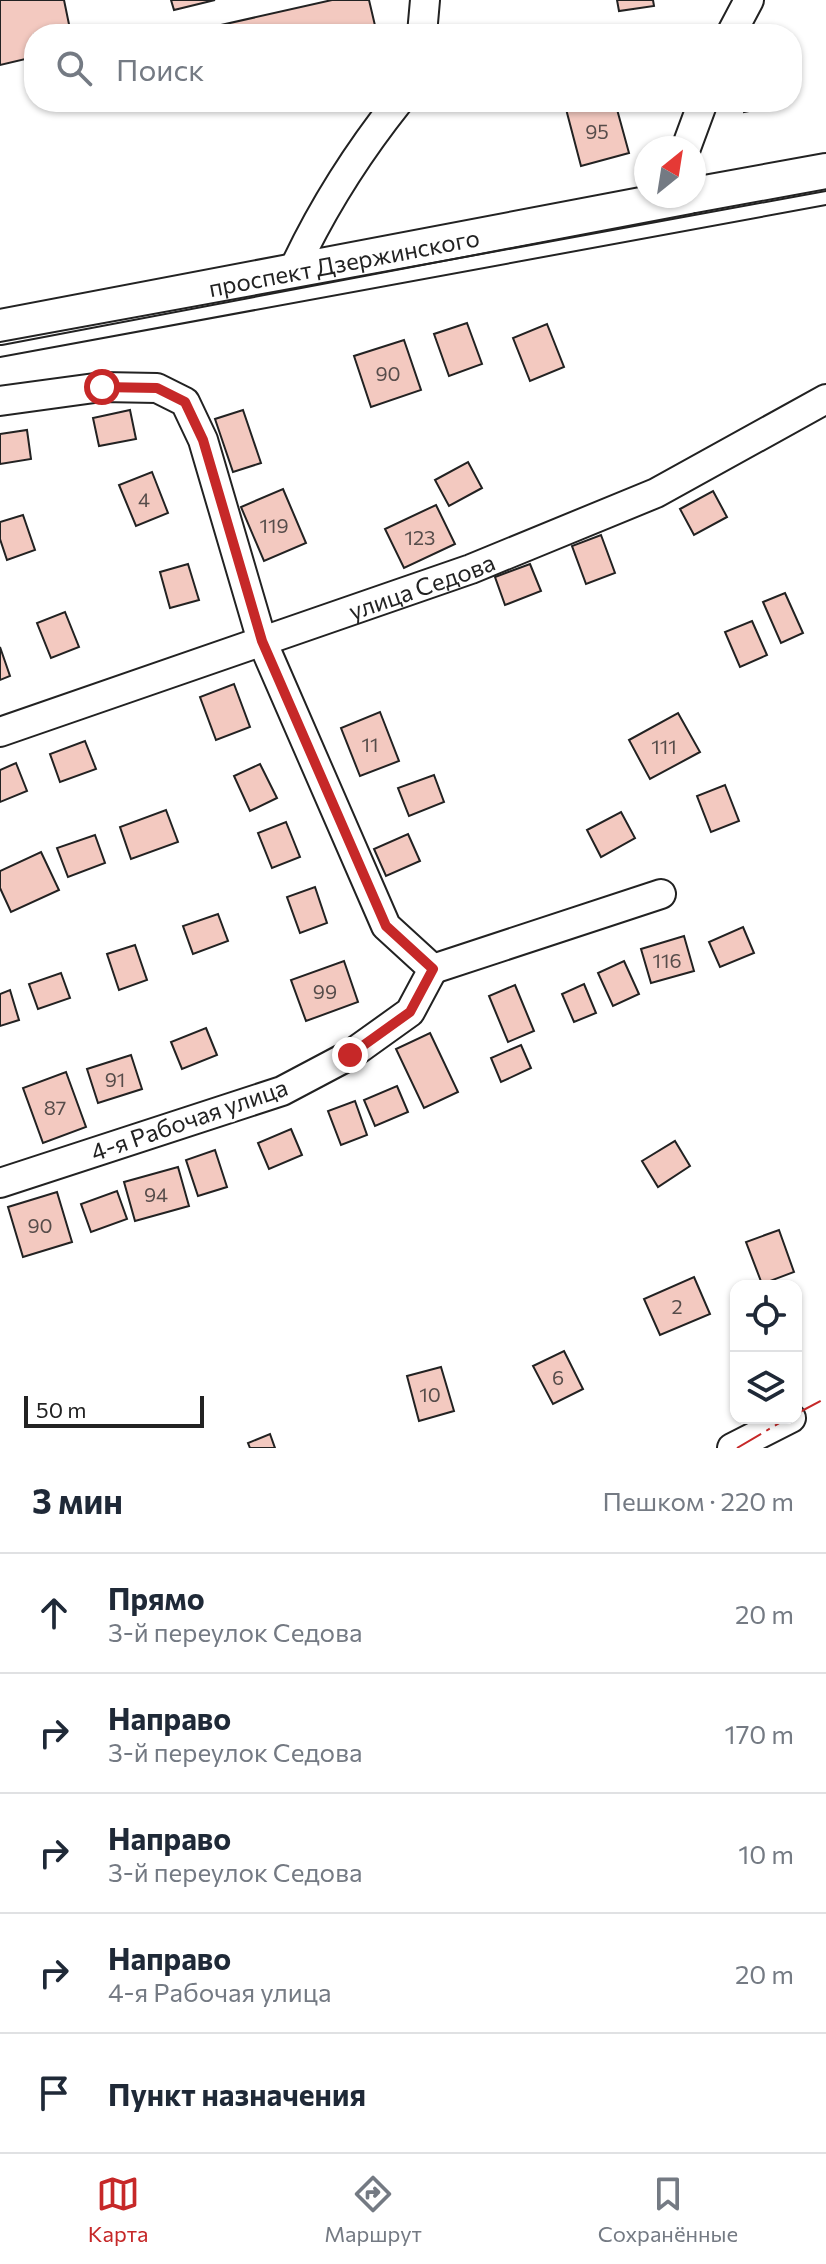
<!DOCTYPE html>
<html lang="ru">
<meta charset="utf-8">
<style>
body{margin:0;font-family:Commissioner,sans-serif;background:#f6f6f7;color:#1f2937}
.controls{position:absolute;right:24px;bottom:24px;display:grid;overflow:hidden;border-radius:16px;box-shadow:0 2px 6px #0004}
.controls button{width:72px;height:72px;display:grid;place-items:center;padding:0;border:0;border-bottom:2px solid #e0e1e3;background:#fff;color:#1f2937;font:40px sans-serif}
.compass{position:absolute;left:634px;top:136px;width:72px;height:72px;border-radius:50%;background:#fff;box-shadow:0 2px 6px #0004;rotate:30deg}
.scale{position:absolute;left:24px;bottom:20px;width:180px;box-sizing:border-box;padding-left:8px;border:4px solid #222;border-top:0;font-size:22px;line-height:28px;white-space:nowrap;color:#222;-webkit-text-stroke:6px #fff;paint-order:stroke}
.stop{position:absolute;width:24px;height:24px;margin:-18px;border:6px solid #c62828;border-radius:50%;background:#fff}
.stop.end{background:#c62828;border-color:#fff;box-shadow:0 2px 8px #0008}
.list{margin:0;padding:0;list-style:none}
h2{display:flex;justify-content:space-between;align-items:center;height:104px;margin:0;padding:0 32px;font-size:34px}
h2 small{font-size:26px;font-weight:400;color:#747a83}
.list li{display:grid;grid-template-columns:52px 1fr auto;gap:24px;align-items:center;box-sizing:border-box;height:120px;padding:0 32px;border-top:2px solid #e0e1e3}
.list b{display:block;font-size:30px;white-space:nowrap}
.list p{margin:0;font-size:26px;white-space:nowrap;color:#747a83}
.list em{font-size:26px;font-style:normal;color:#747a83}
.icon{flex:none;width:44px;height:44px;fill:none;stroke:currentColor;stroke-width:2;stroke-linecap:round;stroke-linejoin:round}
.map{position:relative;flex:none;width:826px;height:1448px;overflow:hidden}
.search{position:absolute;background:#fff;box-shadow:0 2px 6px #0004;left:24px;right:24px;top:24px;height:88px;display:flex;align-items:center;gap:20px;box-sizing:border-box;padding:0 28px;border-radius:32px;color:#747a83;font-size:30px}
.sheet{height:704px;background:#fff}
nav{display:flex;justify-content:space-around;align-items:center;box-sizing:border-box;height:112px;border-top:2px solid #e0e1e3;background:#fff;font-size:22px;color:#747a83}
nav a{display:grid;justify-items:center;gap:4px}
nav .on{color:#c62828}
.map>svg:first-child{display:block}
.building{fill:#f3c9c0;stroke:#222;stroke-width:2}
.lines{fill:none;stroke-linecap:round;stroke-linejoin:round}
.minor-casing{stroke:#222;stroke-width:32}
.major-casing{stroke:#222;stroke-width:38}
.minor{stroke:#fff;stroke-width:28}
.major{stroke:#fff;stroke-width:34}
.tram{stroke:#222;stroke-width:2}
.power{stroke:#c62828;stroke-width:2;stroke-dasharray:28 6 4 6;stroke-linecap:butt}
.route{stroke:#c62828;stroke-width:10}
.labels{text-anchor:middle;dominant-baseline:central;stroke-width:6;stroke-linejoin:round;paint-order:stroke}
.number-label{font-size:20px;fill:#564c4a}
.street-label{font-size:24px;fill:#222;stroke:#fff}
</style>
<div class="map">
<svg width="826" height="1448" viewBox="0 0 826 1448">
<rect width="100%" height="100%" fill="#fff"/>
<g class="building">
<polygon points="0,0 64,0 71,34 34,34 34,57 0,65"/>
<polygon points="171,0 215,0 174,10"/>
<polygon points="332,0 369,0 377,34 181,34"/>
<polygon points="617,0 653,0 654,6 619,11"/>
<polygon points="594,102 615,102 629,153 581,166 566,109"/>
<polygon points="742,102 782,102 783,104 744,112"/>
<polygon points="467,323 482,364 449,376 434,334"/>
<polygon points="547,324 564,367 530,381 513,338"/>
<polygon points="404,340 421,390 371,407 354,356"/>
<polygon points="130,410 136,439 99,446 93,418"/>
<polygon points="243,410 261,463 233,472 215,419"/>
<polygon points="27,430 31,459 0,464 0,434"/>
<polygon points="468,462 482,488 449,506 435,480"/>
<polygon points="152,472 168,513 136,526 119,485"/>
<polygon points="283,489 306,543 264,561 241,507"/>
<polygon points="713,491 727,517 694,535 680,509"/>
<polygon points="436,505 455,544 404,568 385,529"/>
<polygon points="23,515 35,550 7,560 0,539 0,522"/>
<polygon points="601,535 615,573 586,584 572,546"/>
<polygon points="188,564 199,600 170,608 160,572"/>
<polygon points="530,564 541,591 505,605 495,577"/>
<polygon points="785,593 803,633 781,643 763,602"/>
<polygon points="65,612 79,647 51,658 37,623"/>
<polygon points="752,621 767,655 740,667 725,632"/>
<polygon points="0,647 10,676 0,680"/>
<polygon points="234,684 250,727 216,740 200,697"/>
<polygon points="380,712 399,761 360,776 341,728"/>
<polygon points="678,713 700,752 650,779 629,740"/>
<polygon points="85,741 96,769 60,782 50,754"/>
<polygon points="16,763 27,791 0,802 0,770"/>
<polygon points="260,764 277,798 250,811 234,776"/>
<polygon points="434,775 444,802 409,816 398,788"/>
<polygon points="725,785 739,821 711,832 697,796"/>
<polygon points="166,810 178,842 131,859 120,827"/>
<polygon points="621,812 635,838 601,857 587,830"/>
<polygon points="286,822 300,857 272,868 258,833"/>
<polygon points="408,834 420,861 386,876 374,849"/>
<polygon points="95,835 105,863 68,877 57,848"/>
<polygon points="41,852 59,890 11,912 0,888 0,871"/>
<polygon points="315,887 327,923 300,933 287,897"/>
<polygon points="218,914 228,941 193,954 183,926"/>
<polygon points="743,927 754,953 720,967 709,942"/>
<polygon points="684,936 694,971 651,983 641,949"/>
<polygon points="135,945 147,980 119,990 107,954"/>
<polygon points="344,961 358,1002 306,1021 291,980"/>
<polygon points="624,961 639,994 613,1006 598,973"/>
<polygon points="61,973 70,998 38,1009 29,984"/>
<polygon points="584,984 596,1013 574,1022 562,994"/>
<polygon points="515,985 534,1031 508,1042 489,996"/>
<polygon points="10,990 19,1020 0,1026 0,994"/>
<polygon points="206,1028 217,1055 182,1069 171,1042"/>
<polygon points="430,1033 458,1092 424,1108 396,1049"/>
<polygon points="521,1045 531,1068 501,1082 491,1058"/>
<polygon points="131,1055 142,1089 98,1103 87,1069"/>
<polygon points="66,1072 86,1127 43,1143 23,1088"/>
<polygon points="397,1086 408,1112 375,1126 364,1100"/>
<polygon points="355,1101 367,1135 341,1145 328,1111"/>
<polygon points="291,1129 302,1155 269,1169 258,1143"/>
<polygon points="675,1141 690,1166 658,1187 642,1161"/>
<polygon points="215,1150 227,1187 198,1196 186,1160"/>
<polygon points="178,1167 189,1206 135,1221 124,1182"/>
<polygon points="117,1191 127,1219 91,1232 81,1204"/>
<polygon points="57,1192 72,1242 23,1257 8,1207"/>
<polygon points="779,1230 794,1272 762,1284 746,1242"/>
<polygon points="694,1277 710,1314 660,1335 644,1299"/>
<polygon points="564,1351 583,1389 553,1404 533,1366"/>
<polygon points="441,1367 454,1411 419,1421 407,1376"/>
<polygon points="270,1434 275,1448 250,1448 248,1443"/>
</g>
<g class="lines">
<defs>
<g id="minor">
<polyline points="422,34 425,0"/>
<polyline points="731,34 749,0"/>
<polyline points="686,148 703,102"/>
<path d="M292,273C321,210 355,156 398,102"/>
<polyline points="0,401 102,387 157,388 185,402 203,440 262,641 386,926 433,969 410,1012 350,1055 282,1091 0,1183"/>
<path id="s1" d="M0,732L471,569L656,493L826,399"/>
<polyline points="433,969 661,894"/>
<polyline points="732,1448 791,1418"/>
</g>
<g id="major">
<polyline points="694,195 826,171"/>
<path id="s2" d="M0,327L689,196"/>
</g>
</defs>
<use href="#minor" class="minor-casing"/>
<use href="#major" class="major-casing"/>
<use href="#minor" class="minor"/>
<use href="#major" class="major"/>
<g class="tram">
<polyline points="0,342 826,191"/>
<polyline points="0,357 826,205"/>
</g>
<g class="power">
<polyline points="796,1414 826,1398"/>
<polyline points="737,1448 788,1418"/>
</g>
</g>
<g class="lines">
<polyline class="route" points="102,387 157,388 185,402 203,440 262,641 386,926 433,969 410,1012 350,1055"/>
</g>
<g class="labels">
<g class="number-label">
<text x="597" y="131">95</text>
<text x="388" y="373">90</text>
<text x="144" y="499">4</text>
<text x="274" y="525">119</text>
<text x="420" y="537">123</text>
<text x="370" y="744">11</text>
<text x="664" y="746">111</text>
<text x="667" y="960">116</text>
<text x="325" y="991">99</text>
<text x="115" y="1079">91</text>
<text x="55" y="1107">87</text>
<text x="156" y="1194">94</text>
<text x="40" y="1225">90</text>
<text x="677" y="1306">2</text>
<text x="558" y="1377">6</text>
<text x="430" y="1394">10</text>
</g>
<g class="street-label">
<text stroke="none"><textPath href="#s2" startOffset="350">проспект Дзержинского</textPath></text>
<text stroke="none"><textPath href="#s1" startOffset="446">улица Седова</textPath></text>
<text transform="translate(189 1119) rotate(-19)">4-я Рабочая улица</text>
</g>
</g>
</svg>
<div class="controls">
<button><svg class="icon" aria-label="locate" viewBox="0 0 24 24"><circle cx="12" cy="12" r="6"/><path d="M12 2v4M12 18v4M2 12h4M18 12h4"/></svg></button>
<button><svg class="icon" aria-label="layers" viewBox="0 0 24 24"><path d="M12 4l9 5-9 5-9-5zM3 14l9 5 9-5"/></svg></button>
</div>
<svg class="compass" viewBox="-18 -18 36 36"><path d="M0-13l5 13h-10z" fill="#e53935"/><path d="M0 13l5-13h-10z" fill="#747a83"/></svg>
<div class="scale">50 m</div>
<div class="stop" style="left:102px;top:387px"></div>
<div class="stop end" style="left:350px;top:1055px"></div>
<div class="search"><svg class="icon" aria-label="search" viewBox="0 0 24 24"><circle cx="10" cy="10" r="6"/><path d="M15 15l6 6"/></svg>Поиск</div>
</div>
<section class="sheet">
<h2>3 мин<small>Пешком · 220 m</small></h2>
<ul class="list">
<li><svg class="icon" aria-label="ahead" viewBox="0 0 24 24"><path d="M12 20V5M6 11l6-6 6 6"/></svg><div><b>Прямо</b><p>3-й переулок Седова</p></div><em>20 m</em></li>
<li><svg class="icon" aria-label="right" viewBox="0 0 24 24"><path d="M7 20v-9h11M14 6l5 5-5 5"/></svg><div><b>Направо</b><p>3-й переулок Седова</p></div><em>170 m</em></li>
<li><svg class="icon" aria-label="right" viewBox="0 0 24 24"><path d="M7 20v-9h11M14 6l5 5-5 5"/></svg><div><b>Направо</b><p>3-й переулок Седова</p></div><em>10 m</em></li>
<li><svg class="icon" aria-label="right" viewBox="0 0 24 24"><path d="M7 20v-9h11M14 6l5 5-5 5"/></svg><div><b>Направо</b><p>4-я Рабочая улица</p></div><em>20 m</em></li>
<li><svg class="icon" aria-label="arrive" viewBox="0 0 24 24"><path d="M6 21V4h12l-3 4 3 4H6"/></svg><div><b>Пункт назначения</b></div></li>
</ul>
</section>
<nav>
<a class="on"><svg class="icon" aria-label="map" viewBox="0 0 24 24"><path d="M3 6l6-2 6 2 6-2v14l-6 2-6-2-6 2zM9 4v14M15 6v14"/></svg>Карта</a>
<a><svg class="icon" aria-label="directions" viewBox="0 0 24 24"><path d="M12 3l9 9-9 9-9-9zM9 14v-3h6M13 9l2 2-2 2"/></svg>Маршрут</a>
<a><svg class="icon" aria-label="saved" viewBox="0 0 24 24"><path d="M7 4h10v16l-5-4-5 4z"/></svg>Сохранённые</a>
</nav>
